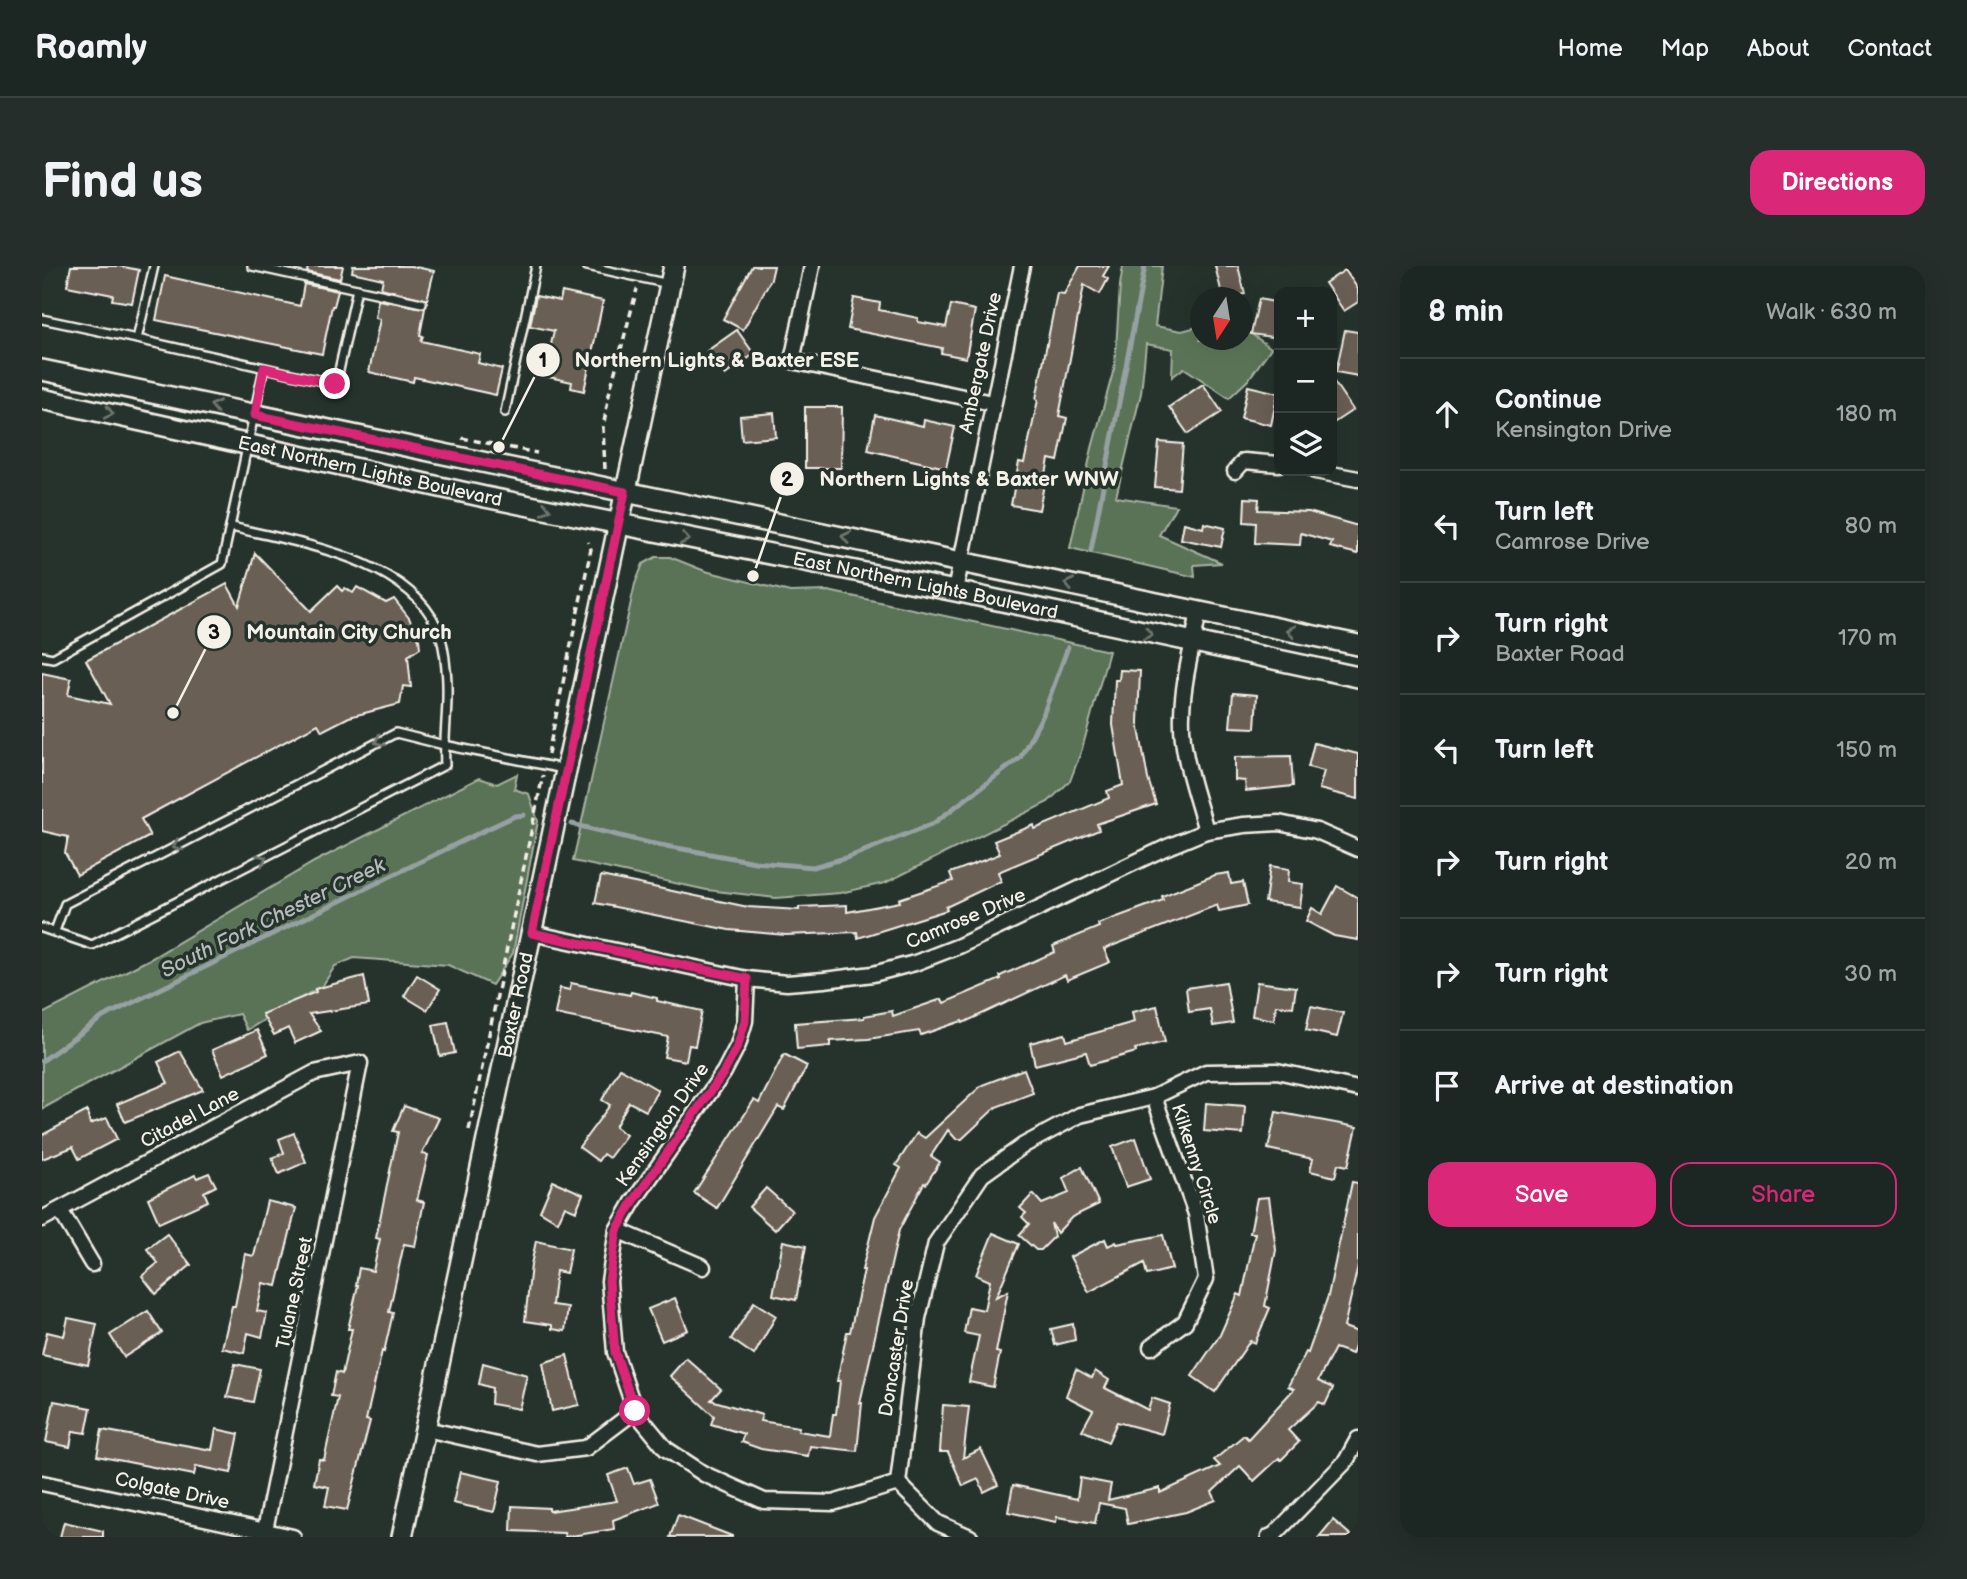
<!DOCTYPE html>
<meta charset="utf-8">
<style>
body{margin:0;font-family:"Balsamiq Sans",sans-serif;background:#252e2a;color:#f1f3f6}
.controls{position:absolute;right:21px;top:21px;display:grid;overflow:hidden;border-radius:14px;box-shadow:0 7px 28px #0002}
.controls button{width:63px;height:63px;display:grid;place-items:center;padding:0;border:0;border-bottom:2px solid #3a4340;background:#1c2622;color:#f1f3f6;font:35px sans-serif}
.compass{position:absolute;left:1148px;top:21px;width:63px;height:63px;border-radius:50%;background:#1c2622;box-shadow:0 7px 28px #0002;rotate:192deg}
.stop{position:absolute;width:21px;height:21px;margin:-16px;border:5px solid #db2777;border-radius:50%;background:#fff}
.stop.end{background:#db2777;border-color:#fff;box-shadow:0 2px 7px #0008}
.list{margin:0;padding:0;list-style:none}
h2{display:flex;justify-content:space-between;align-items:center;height:91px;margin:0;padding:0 28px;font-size:30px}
h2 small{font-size:23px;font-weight:400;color:#a0a5a5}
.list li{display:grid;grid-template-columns:46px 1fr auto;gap:21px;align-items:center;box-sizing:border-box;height:112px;padding:0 28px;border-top:2px solid #3a4340}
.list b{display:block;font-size:26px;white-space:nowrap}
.list p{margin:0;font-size:23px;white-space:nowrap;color:#a0a5a5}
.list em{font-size:23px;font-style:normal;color:#a0a5a5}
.actions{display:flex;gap:14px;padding:21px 28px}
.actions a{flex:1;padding:16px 0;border:2px solid #db2777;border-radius:21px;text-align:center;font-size:24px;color:#db2777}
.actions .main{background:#db2777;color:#fff}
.icon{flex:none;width:38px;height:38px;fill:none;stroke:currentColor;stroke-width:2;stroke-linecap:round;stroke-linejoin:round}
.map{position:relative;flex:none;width:1316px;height:1271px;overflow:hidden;border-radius:21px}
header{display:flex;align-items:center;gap:42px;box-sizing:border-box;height:98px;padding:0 35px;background:#1c2622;border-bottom:2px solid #3a4340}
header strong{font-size:33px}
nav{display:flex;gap:38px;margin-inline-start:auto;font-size:24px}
.intro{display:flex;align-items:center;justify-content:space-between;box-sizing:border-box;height:168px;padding:0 42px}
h1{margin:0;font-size:49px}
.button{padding:18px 32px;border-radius:21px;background:#db2777;color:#fff;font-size:24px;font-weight:700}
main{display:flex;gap:42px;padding:0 42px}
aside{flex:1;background:#1c2622;border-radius:21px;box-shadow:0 7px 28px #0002}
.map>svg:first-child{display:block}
.green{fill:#5a7257;stroke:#a7b2a0;stroke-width:2}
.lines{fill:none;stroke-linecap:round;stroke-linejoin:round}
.stream{stroke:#95a1a2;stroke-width:5}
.building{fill:#6a5e55;stroke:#f4f1e8;stroke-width:2}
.lane-casing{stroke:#f4f1e8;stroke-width:12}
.street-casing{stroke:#f4f1e8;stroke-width:19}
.secondary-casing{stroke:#f4f1e8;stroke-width:24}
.path{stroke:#f4f1e8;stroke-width:3.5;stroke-dasharray:7 5;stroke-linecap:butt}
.lane{stroke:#26332d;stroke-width:7}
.street{stroke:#26332d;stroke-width:14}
.secondary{stroke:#26332d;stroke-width:19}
.oneway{stroke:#6e766e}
.route{stroke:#db2777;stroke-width:9}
.labels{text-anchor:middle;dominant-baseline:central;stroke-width:7;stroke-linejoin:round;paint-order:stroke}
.street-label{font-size:19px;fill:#f4f1e8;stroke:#26332d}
.water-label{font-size:21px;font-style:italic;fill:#b5bbba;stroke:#26332d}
.leader{fill:none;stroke:#f4f1e8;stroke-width:2.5}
.callout-dot{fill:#f4f1e8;stroke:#26332d;stroke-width:2.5}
.mark-label{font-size:21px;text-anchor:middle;font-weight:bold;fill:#111}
.callout-label{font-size:21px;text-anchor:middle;font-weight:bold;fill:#f4f1e8;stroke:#26332d;stroke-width:7;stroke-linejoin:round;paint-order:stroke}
</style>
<header>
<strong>Roamly</strong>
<nav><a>Home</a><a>Map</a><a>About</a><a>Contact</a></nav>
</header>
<div class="intro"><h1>Find us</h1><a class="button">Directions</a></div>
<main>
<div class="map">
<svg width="1316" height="1271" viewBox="0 0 1316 1271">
<rect width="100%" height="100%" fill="#26332d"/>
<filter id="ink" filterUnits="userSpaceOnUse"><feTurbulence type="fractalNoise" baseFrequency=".0143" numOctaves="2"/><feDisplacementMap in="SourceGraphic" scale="14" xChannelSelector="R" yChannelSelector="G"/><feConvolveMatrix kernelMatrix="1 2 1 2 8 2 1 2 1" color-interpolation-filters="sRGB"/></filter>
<g filter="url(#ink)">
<g class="green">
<polygon points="1081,0 1120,0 1113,60 1140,65 1158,60 1158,74 1200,74 1201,62 1229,82 1206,114 1187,132 1142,102 1130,111 1131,83 1104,78 1099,127 1074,231 1134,240 1117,269 1180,297 1152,299 1153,311 1028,282 1050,182 1073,99 1078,19"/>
<polygon points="614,291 628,291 663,305 748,326 786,325 1067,385 1040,483 1028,515 1006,536 843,617 798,627 734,632 665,624 531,595 593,318 601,298"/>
<polygon points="475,508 472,523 487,528 496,555 471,687 450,719 406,699 312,692 293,700 281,719 205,764 197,748 158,757 0,843 0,748 110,692 272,596 437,512 455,518"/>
</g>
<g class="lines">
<g class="stream">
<polyline points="1049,284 1103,0"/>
<polyline points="530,558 607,577 713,596 771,601 807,591 892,557 978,492 1001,449 1026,381"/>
<polyline points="0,795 61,751 443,564 473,550 482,549"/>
</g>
</g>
<g class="building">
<polygon points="29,0 77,0 97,4 90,37 70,34 71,29 25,20"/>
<polygon points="266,0 301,0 298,13 265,6"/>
<polygon points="311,0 369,0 392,5 385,34 339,22 341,13 310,6"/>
<polygon points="710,0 732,0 729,13 701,64 681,53"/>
<polygon points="1038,0 1067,0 1061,10 1066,13 1058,28 1042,19 1017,150 1025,152 1016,195 1007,193 997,244 969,239 977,196 982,197 996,134 994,133 1015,27 1022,28"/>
<polygon points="1173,0 1196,0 1203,28 1181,32"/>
<polygon points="1303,4 1316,23 1316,36 1302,45 1283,17"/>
<polygon points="123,10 258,40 262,18 296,25 292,40 290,40 280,88 114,54"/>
<polygon points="520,26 561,35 542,125 529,122 530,116 502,110 512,65 488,60 494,30 518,35"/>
<polygon points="812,32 838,37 837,44 876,52 876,56 904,61 909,39 933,44 924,92 899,87 900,82 806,63"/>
<polygon points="1217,33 1237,37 1237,72 1209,68"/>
<polygon points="336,34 383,42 378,69 381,70 379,75 438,88 436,97 460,103 454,129 372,111 371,116 327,106 338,53 333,52"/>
<polygon points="695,64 712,88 683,109 665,85"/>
<polygon points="1303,64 1316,66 1316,110 1294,106"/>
<polygon points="1290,113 1311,144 1290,158"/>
<polygon points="1161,118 1180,146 1146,168 1127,141"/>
<polygon points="1206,120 1236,127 1229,159 1199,152"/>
<polygon points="763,141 800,141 799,202 763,202"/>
<polygon points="732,147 734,171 700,174 698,150"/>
<polygon points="833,149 881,160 882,154 913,161 904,202 826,184"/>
<polygon points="1117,176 1141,178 1137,223 1113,221"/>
<polygon points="1203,232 1217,233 1216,244 1267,246 1316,260 1316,288 1288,281 1290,276 1259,267 1258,279 1213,277 1214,257 1202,256"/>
<polygon points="1142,257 1161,262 1162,257 1183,262 1179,281 1139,273"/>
<polygon points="213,287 269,345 295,320 300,325 303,322 311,327 315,321 344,337 352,333 367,352 377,373 378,382 366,390 369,421 361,420 358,438 307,451 280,465 276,458 99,553 108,570 35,609 23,587 26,571 0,565 0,407 29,413 26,429 68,438 44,394 185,318 197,340"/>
<polygon points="1078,404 1098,405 1096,457 1106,513 1114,538 1055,558 1057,564 956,606 959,615 904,641 905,644 816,672 815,666 744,669 687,664 553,637 559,610 706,641 757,644 757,641 805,639 805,646 858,636 857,633 911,615 908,607 958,588 952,575 992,559 993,563 1067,532 1065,525 1081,519 1071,459 1073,414 1077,414"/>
<polygon points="1191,427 1215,429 1213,462 1188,461"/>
<polygon points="1272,477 1316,488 1316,533 1277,523 1282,505 1266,501"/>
<polygon points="1249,490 1251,520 1204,525 1203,515 1193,514 1193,491"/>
<polygon points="1228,600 1247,603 1246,616 1261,618 1258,641 1223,636"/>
<polygon points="1187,607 1189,618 1201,616 1206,639 1177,645 1175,639 1062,683 1068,696 1025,714 1023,709 921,757 920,755 879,769 877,765 826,773 788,775 788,780 755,783 753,757 822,752 822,750 850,745 851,750 900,733 902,737 959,713 958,710 1013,686 1011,680 1057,661 1056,658 1121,634 1120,630 1173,609"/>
<polygon points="1295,620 1316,632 1316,674 1292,670 1264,655 1270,642 1280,648"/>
<polygon points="375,709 398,723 385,744 362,730"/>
<polygon points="322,710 327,739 267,748 279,765 253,777 246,762 232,769 220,748 274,726 273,723"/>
<polygon points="1184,716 1191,757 1171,760 1168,743 1147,746 1144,722"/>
<polygon points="1215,716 1254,721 1251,741 1234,739 1232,754 1210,750"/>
<polygon points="529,717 588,729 589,726 615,732 615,735 660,745 653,780 647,779 644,795 622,791 626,771 513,748 518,722 528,724"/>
<polygon points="1115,740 1123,776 1093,783 1094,786 1048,799 1044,786 993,799 988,777 1023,768 1025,775 1092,756 1090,746"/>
<polygon points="1269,740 1301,747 1295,771 1264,764"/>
<polygon points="406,756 413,787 398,790 391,759"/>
<polygon points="215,764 226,788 181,809 170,784"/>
<polygon points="138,785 161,824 83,856 75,838 126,817 116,796"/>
<polygon points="742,788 765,800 742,844 736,841 675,942 652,927 712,834 717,837"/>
<polygon points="578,802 616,824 604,845 587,836 573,861 584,869 567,892 561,888 556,895 537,881 568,839 560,834"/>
<polygon points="982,803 991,827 954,841 920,873 914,873 906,864 889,890 898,896 884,918 882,917 857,964 818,1137 820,1137 815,1185 768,1180 766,1190 719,1183 699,1176 702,1168 669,1158 672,1150 628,1110 644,1092 679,1123 669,1134 720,1149 718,1155 757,1161 756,1165 788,1170 791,1148 794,1148 798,1115 795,1115 805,1066 808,1066 822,1004 820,1004 833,951 859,902 854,899 875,867 883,872 940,819"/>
<polygon points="1164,837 1203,840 1201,868 1162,865"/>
<polygon points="362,840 397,852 380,888 386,889 375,934 382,936 373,980 362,978 347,1046 351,1047 342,1086 340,1085 324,1154 328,1155 305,1244 283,1240 287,1221 272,1218 277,1193 282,1194 296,1131 289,1130 294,1106 300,1108 310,1063 306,1063 316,1019 314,1019 317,1002 331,1005 338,973 334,972 356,866 351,865"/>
<polygon points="45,845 48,858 65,852 75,873 37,893 31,881 0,893 0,869"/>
<polygon points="1234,846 1315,861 1306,900 1296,898 1293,911 1268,905 1271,893 1226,883"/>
<polygon points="252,867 264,896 237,908 230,892 242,887 237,873"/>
<polygon points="1094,872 1108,913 1084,921 1070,881"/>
<polygon points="1040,901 1057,938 1030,951 1015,967 1009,957 1012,971 999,984 994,984 977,969 987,958 980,951 984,947 978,942 991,928 1000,938 1027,927 1021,912"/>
<polygon points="167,907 174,920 162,926 166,935 117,957 106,932 153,909 155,912"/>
<polygon points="511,915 541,928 534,945 523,940 516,956 498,945"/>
<polygon points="1310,916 1316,917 1316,1000 1302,1061 1316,1066 1316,1071 1310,1088 1293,1082 1276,1115 1291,1122 1283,1139 1277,1136 1246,1164 1257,1176 1239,1194 1237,1192 1212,1215 1198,1200 1170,1226 1174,1234 1144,1246 1086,1258 1083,1242 1057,1237 1053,1257 1015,1251 1014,1256 966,1246 971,1219 1035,1233 1038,1212 1069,1218 1066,1234 1118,1222 1118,1227 1178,1200 1172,1194 1202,1169 1206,1173 1252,1123 1246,1120 1264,1086 1266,1087 1286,1030"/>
<polygon points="724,922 750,945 733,964 707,941"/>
<polygon points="1227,931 1234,984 1223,1040 1228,1042 1213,1077 1208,1075 1173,1126 1150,1110 1178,1069 1196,1028 1200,1030 1213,967 1208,967 1215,932"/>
<polygon points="225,935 254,942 235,1020 221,1017 215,1045 225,1047 220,1071 206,1067 202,1087 180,1082 190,1040 193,1040 203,988 212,990"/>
<polygon points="951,967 977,978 954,1031 966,1025 954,1086 958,1087 951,1121 927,1116 937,1070 922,1067 927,1041 942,1044 948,1015 934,1009"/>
<polygon points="125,968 149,999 114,1028 100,1010 116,997 105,983"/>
<polygon points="1121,969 1130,1003 1105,1009 1102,997 1047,1026 1028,991 1063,973 1066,980 1074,976 1075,978"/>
<polygon points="494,975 529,983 524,1007 514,1005 510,1039 526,1041 523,1065 510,1063 510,1059 483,1055 489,999"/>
<polygon points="741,975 764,980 754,1034 731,1029"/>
<polygon points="633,1032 646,1064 620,1075 606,1043"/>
<polygon points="712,1036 734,1050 712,1089 689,1073"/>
<polygon points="106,1045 120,1067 82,1091 68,1069"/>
<polygon points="26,1052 55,1058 46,1099 0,1089 5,1066 22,1070"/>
<polygon points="1031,1058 1033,1074 1013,1079 1009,1063"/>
<polygon points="525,1089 537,1139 510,1145 501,1097"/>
<polygon points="441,1097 485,1109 477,1143 449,1138 450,1122 437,1118"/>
<polygon points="193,1098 218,1103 211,1136 185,1131"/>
<polygon points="1034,1103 1050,1112 1053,1105 1067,1114 1063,1122 1106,1144 1110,1132 1128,1138 1120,1168 1075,1156 1066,1176 1040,1164 1051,1144 1024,1130"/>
<polygon points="12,1135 49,1142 44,1167 31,1165 28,1181 4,1176"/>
<polygon points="901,1139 927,1141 921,1192 939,1183 956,1219 942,1226 936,1213 921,1220 906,1186 898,1186"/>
<polygon points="174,1163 197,1168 189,1207 154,1200 152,1209 55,1190 60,1164 170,1184"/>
<polygon points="586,1202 592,1218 608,1213 617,1237 571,1254 572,1263 523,1271 522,1267 469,1265 470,1240 507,1242 507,1245 575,1235 566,1209"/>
<polygon points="418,1206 459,1215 452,1246 411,1237"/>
<polygon points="636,1249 690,1270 690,1271 628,1271"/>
<polygon points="1291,1254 1311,1271 1277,1271"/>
<polygon points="22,1256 61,1265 61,1271 18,1271"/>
</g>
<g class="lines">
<defs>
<g id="lane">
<polyline points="112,0 95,73 294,118 315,23 210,0"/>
<polyline points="545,0 627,18"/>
<polyline points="315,23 380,37"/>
<polyline points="0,53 95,73"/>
<polyline points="463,146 494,0"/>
<polyline points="0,390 11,392 180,298 222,102"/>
<path d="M0,662L50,679L403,499C401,467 408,435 404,403C403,390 400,372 395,361C364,292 255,277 190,261"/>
<polyline points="13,665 23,638 354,467 402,479 522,503"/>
</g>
<g id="street">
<polyline points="770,0 750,95 950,137"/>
<polyline points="1193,205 1202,195 1237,198"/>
<polyline points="1273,205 1316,213"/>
<polyline points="913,325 980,0"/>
<path d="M1157,345C1151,379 1141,413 1140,448C1138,487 1154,527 1164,565"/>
<polyline points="490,667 705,713 745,717 782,714 831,708 873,697 917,680 1123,582 1164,565 1202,559 1237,557 1275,565 1316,583"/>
<polyline points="705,713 703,755 696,779 682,806 591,936 575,964 567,1015 573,1086 593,1145 624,1183 662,1208 722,1235 791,1237 856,1217"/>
<polyline points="18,944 50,998"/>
<polyline points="0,953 272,807 318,797 223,1264"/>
<polyline points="575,964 661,1001"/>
<polyline points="1109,1081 1143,1056 1164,1013 1154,948 1112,831"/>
<polyline points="384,1163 495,1188 544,1182 593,1145"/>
<polyline points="0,1217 251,1271"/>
<polyline points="856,1217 876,1052 894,977 940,909 982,879 1038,849 1112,831 1164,806 1235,805 1316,823"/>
<polyline points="856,1217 896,1257 928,1271"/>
<polyline points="1227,1271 1232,1269 1304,1195 1316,1173"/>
</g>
<g id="secondary">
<polyline points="0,104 1316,379"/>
<path id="s1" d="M0,133L443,231L913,325L1316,411"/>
<path id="s2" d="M360,1271L632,0"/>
</g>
</defs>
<use href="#lane" class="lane-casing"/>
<use href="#street" class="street-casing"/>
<use href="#secondary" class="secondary-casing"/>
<g class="path">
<polyline points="420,172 495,187"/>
<polyline points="563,203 561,162 567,128 595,23"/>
<polyline points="506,488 549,283 546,276"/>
<polyline points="427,864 501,509"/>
</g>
<use href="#lane" class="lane"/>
<use href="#street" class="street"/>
<use href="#secondary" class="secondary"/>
</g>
<defs><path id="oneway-chevron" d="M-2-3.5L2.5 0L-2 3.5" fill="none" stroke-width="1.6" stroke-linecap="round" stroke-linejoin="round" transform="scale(1.75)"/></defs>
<g class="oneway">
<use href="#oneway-chevron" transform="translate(173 140) rotate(-168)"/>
<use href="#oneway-chevron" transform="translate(67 147) rotate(13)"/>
<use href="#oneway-chevron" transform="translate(504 243) rotate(11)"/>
<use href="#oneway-chevron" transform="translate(804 271) rotate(-168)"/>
<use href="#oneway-chevron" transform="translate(643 273) rotate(11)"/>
<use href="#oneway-chevron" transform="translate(1027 318) rotate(-168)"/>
<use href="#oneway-chevron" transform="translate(1249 365) rotate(-168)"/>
<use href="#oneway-chevron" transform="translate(1106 368) rotate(12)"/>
<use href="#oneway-chevron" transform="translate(337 475) rotate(153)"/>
<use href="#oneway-chevron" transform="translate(135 580) rotate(153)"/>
<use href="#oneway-chevron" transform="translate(220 593) rotate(-27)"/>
</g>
</g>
<g class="lines" filter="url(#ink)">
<polyline class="route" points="293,118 222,102 213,149 583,226 490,667 705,713 703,755 696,779 682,806 591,936 575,964 567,1015 573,1086 593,1145"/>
</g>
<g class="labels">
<g class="street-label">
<text transform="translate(939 97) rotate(-78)">Ambergate Drive</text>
<text stroke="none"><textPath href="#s1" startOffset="336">East Northern Lights Boulevard</textPath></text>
<text stroke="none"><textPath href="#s1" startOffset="903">East Northern Lights Boulevard</textPath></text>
<text transform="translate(924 653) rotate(-23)">Camrose Drive</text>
<text stroke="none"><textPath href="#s2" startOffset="544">Baxter Road</textPath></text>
<text transform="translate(148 852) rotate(-28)">Citadel Lane</text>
<text transform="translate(621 859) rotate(-55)">Kensington Drive</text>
<text transform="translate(1154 898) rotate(72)">Kilkenny Circle</text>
<text transform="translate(253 1027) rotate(-78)">Tulane Street</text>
<text transform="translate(855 1082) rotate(-81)">Doncaster Drive</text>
<text transform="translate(130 1225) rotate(12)">Colgate Drive</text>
</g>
<g class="water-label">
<text transform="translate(231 652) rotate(-26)">South Fork Chester Creek</text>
</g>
</g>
<path class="leader" d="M457 181L501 94M711 310L745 213M131 447L172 366"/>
<g class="callout-dot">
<circle cx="457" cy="181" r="7"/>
<circle cx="711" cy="310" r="7"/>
<circle cx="131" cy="447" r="7"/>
<circle cx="501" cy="94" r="18"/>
<circle cx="745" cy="213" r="18"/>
<circle cx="172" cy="366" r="18"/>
</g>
<g class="mark-label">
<text x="501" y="101">1</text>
<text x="745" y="220">2</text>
<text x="172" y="373">3</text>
</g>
<g class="callout-label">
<text x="675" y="101">Northern Lights &amp; Baxter ESE</text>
<text x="927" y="220">Northern Lights &amp; Baxter WNW</text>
<text x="307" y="373">Mountain City Church</text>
</g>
</svg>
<div class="controls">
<button>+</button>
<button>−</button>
<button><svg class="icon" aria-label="layers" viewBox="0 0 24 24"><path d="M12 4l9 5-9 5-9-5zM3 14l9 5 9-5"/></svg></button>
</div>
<svg class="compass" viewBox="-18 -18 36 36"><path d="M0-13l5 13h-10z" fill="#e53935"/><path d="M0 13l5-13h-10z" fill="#a0a5a5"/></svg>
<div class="stop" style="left:593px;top:1145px"></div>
<div class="stop end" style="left:293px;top:118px"></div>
</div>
<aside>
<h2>8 min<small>Walk · 630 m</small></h2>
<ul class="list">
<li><svg class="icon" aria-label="ahead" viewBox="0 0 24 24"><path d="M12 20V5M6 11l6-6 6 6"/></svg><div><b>Continue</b><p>Kensington Drive</p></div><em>180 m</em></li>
<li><svg class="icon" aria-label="left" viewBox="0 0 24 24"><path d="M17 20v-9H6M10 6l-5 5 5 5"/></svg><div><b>Turn left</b><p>Camrose Drive</p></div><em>80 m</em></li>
<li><svg class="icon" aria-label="right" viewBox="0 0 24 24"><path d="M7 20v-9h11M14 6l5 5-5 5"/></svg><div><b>Turn right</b><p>Baxter Road</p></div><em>170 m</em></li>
<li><svg class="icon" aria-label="left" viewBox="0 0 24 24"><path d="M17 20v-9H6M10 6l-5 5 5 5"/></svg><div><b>Turn left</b></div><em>150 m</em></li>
<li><svg class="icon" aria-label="right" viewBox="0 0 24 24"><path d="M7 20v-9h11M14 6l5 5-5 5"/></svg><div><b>Turn right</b></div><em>20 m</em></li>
<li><svg class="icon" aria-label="right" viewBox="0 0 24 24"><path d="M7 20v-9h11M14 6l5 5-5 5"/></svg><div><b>Turn right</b></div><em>30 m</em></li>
<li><svg class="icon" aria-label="arrive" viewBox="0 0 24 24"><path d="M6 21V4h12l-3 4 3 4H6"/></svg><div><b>Arrive at destination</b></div></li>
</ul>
<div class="actions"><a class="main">Save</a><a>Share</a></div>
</aside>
</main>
